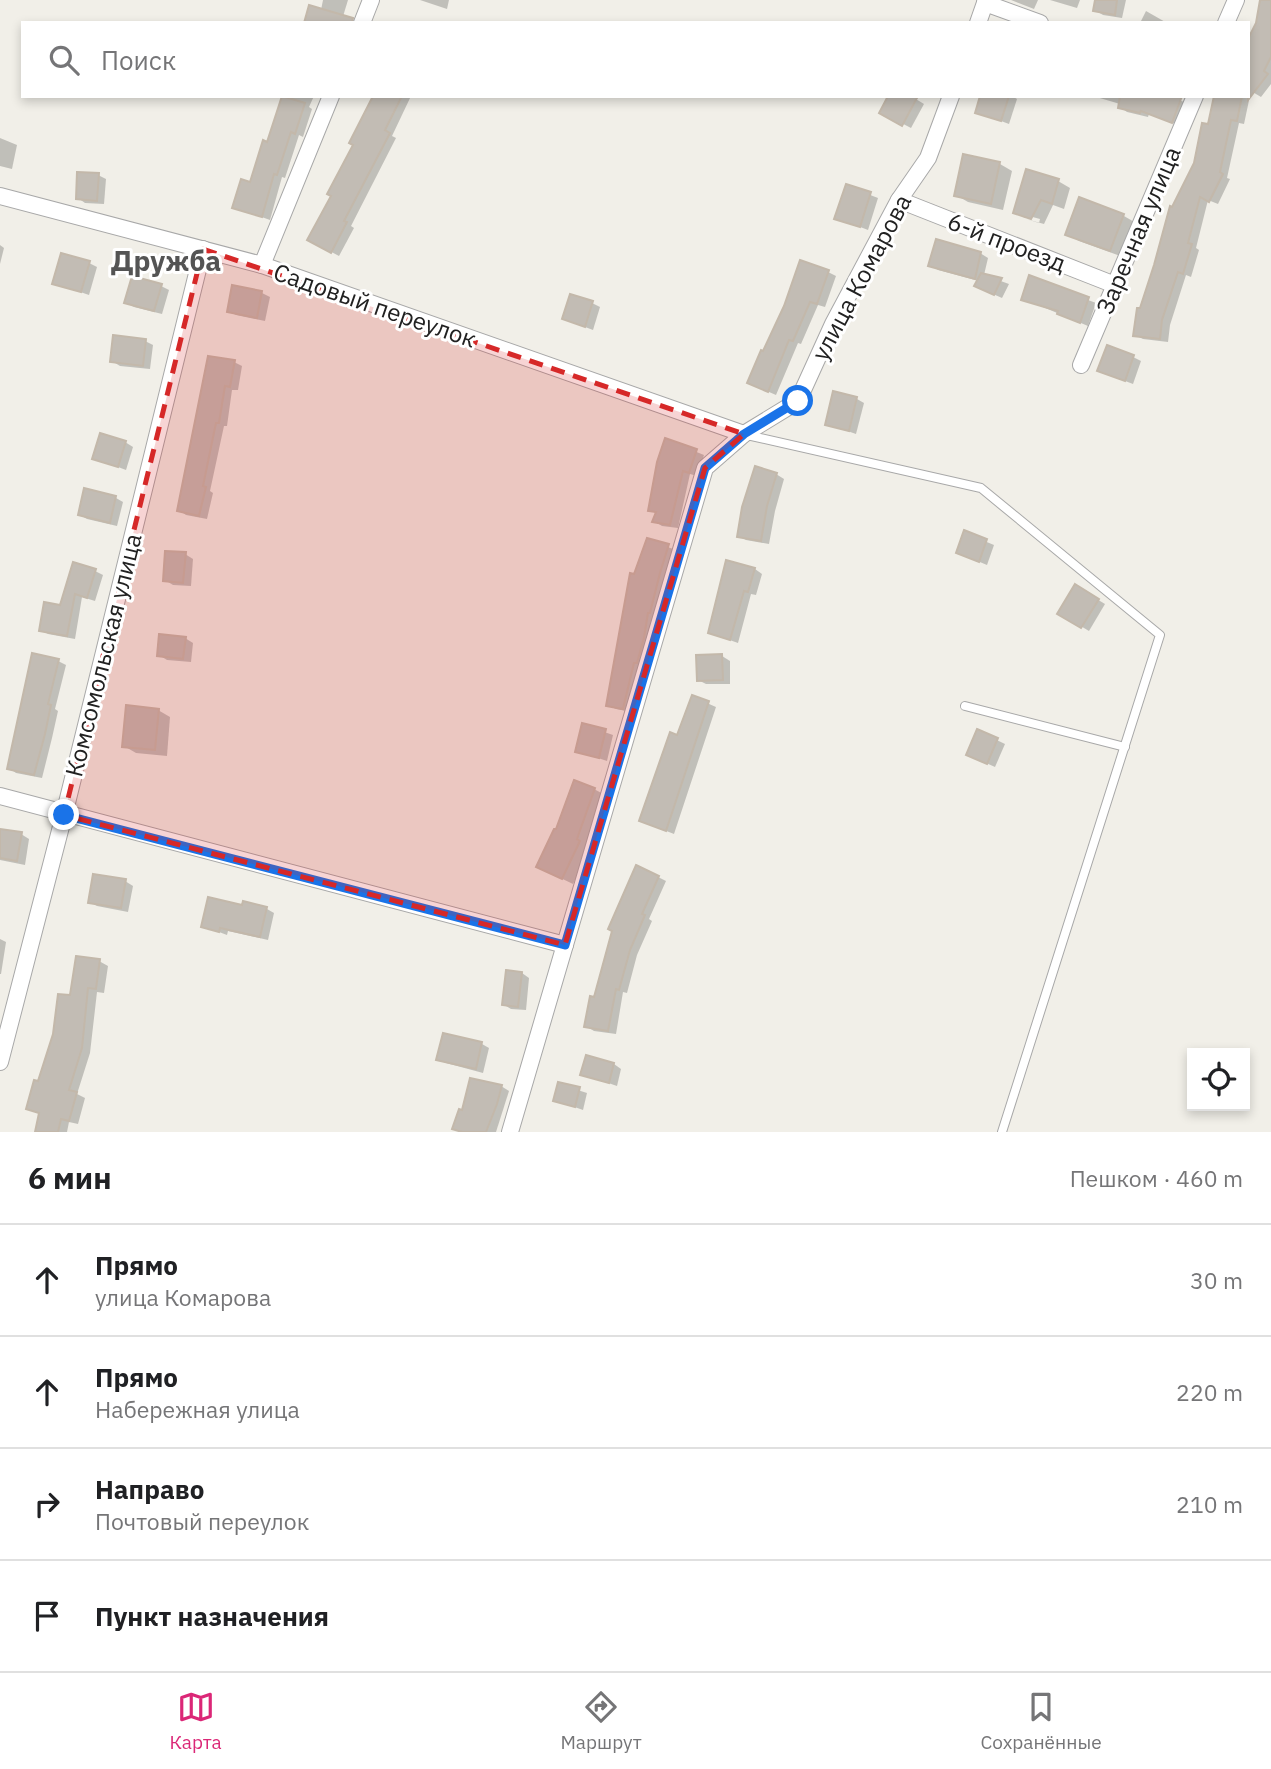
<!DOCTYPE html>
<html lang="ru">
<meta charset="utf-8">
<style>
body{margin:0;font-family:"IBM Plex Sans",sans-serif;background:#f2f2f2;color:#202124}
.controls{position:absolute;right:21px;bottom:21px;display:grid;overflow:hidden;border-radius:0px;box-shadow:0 4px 10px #0003}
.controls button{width:63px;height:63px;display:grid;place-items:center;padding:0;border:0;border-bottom:2px solid #e0e0e0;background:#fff;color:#202124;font:35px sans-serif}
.stop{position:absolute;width:21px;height:21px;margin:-16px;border:5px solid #1a73e8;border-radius:50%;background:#fff}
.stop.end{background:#1a73e8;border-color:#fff;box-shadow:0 2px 7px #0008}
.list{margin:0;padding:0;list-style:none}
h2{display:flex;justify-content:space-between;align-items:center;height:91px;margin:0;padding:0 28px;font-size:30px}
h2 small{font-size:23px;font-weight:400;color:#757577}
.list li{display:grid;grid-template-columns:46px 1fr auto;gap:21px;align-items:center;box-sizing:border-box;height:112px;padding:0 28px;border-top:2px solid #e0e0e0}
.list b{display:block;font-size:26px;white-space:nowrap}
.list p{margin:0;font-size:23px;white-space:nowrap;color:#757577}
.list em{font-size:23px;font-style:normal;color:#757577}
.icon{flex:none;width:38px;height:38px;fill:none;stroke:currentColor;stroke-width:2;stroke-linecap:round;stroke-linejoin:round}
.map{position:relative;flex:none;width:1271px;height:1132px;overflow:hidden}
.search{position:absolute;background:#fff;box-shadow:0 4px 10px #0003;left:21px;right:21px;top:21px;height:77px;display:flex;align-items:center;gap:18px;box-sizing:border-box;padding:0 24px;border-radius:0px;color:#757577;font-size:26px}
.sheet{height:539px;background:#fff}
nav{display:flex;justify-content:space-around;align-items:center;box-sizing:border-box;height:98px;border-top:2px solid #e0e0e0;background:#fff;font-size:19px;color:#757577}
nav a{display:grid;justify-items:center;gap:4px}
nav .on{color:#db2777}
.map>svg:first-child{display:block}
.shadow{fill:#0003}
.building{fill:#c2bcb4;stroke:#c3b8aa;stroke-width:2}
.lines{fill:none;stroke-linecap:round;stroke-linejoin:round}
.service-casing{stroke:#a8a8a8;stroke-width:10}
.minor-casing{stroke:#a8a8a8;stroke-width:18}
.service{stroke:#fff;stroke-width:8}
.minor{stroke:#fff;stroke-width:16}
.route{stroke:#1a73e8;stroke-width:9}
.marked{fill:#d62828;fill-opacity:0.2;stroke:#d62828;stroke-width:5;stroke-dasharray:14 9;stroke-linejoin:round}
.labels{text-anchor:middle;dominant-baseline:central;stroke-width:6;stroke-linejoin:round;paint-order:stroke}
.street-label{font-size:24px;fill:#212121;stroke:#fff}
.quarter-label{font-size:28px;font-weight:bold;fill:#545454;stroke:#fff}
</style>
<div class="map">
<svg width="1271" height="1132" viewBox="0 0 1271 1132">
<rect width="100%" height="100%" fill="#f1efe8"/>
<g class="shadow">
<polygon points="323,0 348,0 341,23 321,10"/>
<polygon points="420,0 449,0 447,9"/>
<polygon points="1011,0 1038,0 1034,9"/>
<polygon points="1050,0 1080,0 1077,8"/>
<polygon points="1097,0 1126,0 1122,18 1103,15 1095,10"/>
<polygon points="1262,0 1271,0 1271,84 1261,97 1251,91 1244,124 1239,123 1227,178 1230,179 1218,204 1208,200 1196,248 1199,250 1191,277 1186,275 1170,325 1168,342 1143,339 1135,335 1141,310 1173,209 1195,164 1209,126 1216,96 1248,96"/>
<polygon points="1146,11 1167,23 1140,23"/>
<polygon points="284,96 314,96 309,107 312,109 303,137 299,135 285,178 282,177 270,220 234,207 251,184 268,144"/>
<polygon points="370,96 411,96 392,136 396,138 351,226 354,228 339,256 309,240 333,195 356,144 374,98"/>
<polygon points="911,96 924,104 911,128 882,113"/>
<polygon points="982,96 1012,96 1017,99 1009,124 977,112"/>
<polygon points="1093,96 1171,96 1188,104 1180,126 1149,114 1148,117 1127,112 1120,107 1120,104"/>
<polygon points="0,138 17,145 12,169 0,166"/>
<polygon points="965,156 1000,164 1012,171 1003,210 968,202 956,195"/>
<polygon points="98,175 106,179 104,204 85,203 78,198"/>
<polygon points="1058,181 1070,188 1064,209 1053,205 1044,224 1026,219 1039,223 1040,219 1025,215 1025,218 1015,212"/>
<polygon points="847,186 878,198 868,230 837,218"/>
<polygon points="1080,200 1124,216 1136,223 1123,257 1079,241 1067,234"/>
<polygon points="0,245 4,248 0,264"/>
<polygon points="980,253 988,258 984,275 1009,284 1002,298 984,290 979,281 938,270 930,265"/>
<polygon points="89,263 97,267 89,295 54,283"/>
<polygon points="828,272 836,276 825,307 818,305 801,344 798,343 776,395 757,387 764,353"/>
<polygon points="1030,278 1096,303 1088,326 1024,299"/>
<polygon points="161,286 169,290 162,314 134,307 127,303"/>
<polygon points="234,287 262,293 270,297 265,321 236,315 229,311"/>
<polygon points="592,303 600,307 593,330 564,319"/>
<polygon points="145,341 153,345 150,369 120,366 112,361"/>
<polygon points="1133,357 1141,361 1133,384 1107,374"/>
<polygon points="210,358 234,362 242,366 238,390 232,390 227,426 224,426 210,491 213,493 207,519 186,515 179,510"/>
<polygon points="857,399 864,403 856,434 827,424"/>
<polygon points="667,440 704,455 697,476 690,474 678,528 662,526 654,521 657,514 650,510"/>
<polygon points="125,442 133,447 126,470 94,458"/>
<polygon points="776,474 784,479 775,511 769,544 746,540 739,536"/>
<polygon points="116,498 123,502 117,526 87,519 80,515"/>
<polygon points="965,533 994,545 987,565 958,553"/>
<polygon points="648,540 676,550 631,712 616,709 608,705 635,576"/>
<polygon points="185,554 193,559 191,586 173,585 165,580"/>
<polygon points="755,569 762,574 756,595 751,594 738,643 710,633"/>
<polygon points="95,571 103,575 95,601 82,597 75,639 48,634 41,630"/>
<polygon points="1075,586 1105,604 1089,631 1059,613"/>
<polygon points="185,638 193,643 191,662 167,660 159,655"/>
<polygon points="722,656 730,661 730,684 706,684 698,680"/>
<polygon points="58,661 66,665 55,709 58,711 52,738 42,778 16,773 9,768"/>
<polygon points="693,697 716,707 674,834 641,821 679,737"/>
<polygon points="158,710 170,717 167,756 136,753 124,746"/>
<polygon points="584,725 613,735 607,761 577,751"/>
<polygon points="978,731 1005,744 995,767 975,758"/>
<polygon points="594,789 605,795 590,849 573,884 548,872"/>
<polygon points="0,830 21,834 29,839 25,865 0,860"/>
<polygon points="658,877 666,881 649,919 652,921 637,955 627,993 623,992 616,1034 594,1031 586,1026 614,931"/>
<polygon points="125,881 133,886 128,912 97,906 90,902"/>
<polygon points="244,904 267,909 274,913 268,940 228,931 227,935 203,926 243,907"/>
<polygon points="0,939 6,942 1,974 0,974"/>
<polygon points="99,961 108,966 104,993 97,992 90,1053 77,1094 85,1098 78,1124 69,1122 67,1132 37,1132 41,1114 28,1108 72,997"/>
<polygon points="522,973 529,978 526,1010 511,1009 503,1004"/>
<polygon points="444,1035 482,1044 489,1048 483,1073 446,1063 438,1059"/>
<polygon points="614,1064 621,1069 617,1086 582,1074"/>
<polygon points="559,1084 587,1093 583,1110 555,1100"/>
<polygon points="501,1086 509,1091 496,1132 462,1132 455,1128"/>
</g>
<g class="building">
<polygon points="1095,0 1117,0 1115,15 1093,11"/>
<polygon points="1260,0 1271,0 1271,57 1264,71 1268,74 1248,100 1248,39 1256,23"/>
<polygon points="309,5 353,18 352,23 304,23"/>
<polygon points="282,96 305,103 295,134 291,132 277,175 274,174 262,217 232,208 241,179 250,182 263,140 267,142"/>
<polygon points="373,96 402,96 385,130 390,133 344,221 347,222 331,253 307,240 331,196 327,194 353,145 349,143"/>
<polygon points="888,96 918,96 902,126 879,113"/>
<polygon points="980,96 1009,96 1001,121 975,113"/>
<polygon points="1120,96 1182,96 1172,123 1141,111 1140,113 1118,108"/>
<polygon points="1214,96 1242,96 1237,121 1231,120 1220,172 1223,174 1209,202 1200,197 1188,243 1192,244 1183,274 1178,272 1162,320 1160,339 1133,336 1137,308 1140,308 1154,265 1170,206 1172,207 1194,163 1202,123 1208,124"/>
<polygon points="963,154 1000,162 991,204 954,196"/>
<polygon points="1026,169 1059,179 1052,204 1041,200 1031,219 1013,213"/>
<polygon points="77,172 99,173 97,201 76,199"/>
<polygon points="846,184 871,192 860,227 834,219"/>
<polygon points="1079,197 1124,214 1110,251 1065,235"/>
<polygon points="936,239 981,252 975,279 928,266"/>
<polygon points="61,253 90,261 81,292 52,284"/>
<polygon points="800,260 829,270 817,304 810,302 793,341 789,340 768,392 747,383 761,350 763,351 784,306"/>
<polygon points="981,273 1002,278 994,295 974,286"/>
<polygon points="1029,275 1089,297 1080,323 1057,314 1058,311 1021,300"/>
<polygon points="132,276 162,284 154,311 124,303"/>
<polygon points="232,285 262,291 257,318 227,312"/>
<polygon points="570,294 593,301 585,327 562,319"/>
<polygon points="113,335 146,339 143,366 110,362"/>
<polygon points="1107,345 1134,355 1125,381 1097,371"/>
<polygon points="208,356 235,360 230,387 225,386 219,423 216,423 203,486 206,487 199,516 177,511"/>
<polygon points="833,391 857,397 849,431 825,425"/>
<polygon points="100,433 126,441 118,467 92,459"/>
<polygon points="665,438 697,449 689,473 683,471 670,525 652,522 656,512 648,511 657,462"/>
<polygon points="755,466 777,473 767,506 761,541 737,537 742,507"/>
<polygon points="84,488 116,496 110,523 78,515"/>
<polygon points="964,530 987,539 979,562 956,553"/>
<polygon points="647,538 669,544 660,573 650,613 648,613 644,638 637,663 634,663 623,709 606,706 630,573 634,574"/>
<polygon points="165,551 186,552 183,583 163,581"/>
<polygon points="726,560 755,568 748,592 744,591 730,640 708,633"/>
<polygon points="73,562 96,569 87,598 75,594 67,636 39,631 44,602 60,605"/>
<polygon points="1075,584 1099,599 1081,628 1057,614"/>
<polygon points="159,634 186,637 183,659 157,656"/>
<polygon points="32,653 59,659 48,704 51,705 45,734 34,775 7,769"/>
<polygon points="722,654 723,680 697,681 696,655"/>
<polygon points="692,695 709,701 666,831 639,821 670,732 677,735"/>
<polygon points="126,705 159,709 155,750 122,747"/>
<polygon points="582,723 606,729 599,758 575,752"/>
<polygon points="977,729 998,738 987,764 966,755"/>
<polygon points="574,780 595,788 577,839 580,841 562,879 536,867 554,829 556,829"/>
<polygon points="0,829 22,832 17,861 0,858"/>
<polygon points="636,865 659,876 642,914 645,915 630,950 619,990 616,989 608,1031 584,1027 590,996 594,997 612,931 608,929"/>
<polygon points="93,874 126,879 121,908 88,903"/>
<polygon points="208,897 242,905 243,901 267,907 260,937 220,928 219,932 201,927"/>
<polygon points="76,956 100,959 96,989 88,988 82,1048 69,1090 77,1092 69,1121 61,1119 58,1132 35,1132 39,1113 26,1109 34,1080 38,1081 53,1034 58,994 70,995"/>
<polygon points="506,970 522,972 518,1007 502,1005"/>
<polygon points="443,1033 482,1042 476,1069 436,1060"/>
<polygon points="586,1055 614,1063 609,1083 580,1075"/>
<polygon points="470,1078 502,1085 497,1104 486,1132 462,1132 452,1129 459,1109 462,1110"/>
<polygon points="558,1082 580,1087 575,1107 553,1101"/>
</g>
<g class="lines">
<defs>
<g id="service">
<polyline points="747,435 981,488 1160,635 1002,1132"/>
<polyline points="965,706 1125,747"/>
</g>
<g id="minor">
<polyline points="985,3 1040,23"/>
<polyline points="362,23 371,0"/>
<polyline points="978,23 986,0"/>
<polyline points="1226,23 1236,0"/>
<polyline points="0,196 262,265 744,434"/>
<polyline points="899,200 1115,285"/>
<polyline points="262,265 331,96"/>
<polyline points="1081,365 1195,96"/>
<polyline points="0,796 565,945"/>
<polyline points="0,1062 64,815 203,249"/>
<polyline points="510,1132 705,468 744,434 798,401 833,324 899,200 928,158 951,96"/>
</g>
</defs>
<use href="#service" class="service-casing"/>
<use href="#minor" class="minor-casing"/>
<use href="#service" class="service"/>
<use href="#minor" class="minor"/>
</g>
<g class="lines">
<polyline class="route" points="64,815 565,945 705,468 744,434 798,401"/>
</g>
<path class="marked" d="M203,249L744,434L705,468L565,945L64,815Z"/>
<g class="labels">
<g class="street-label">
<text transform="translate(1138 230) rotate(-67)">Заречная улица</text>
<text transform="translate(1007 242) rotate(21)">6-й проезд</text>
<text transform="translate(861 277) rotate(-62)">улица Комарова</text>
<text transform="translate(375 305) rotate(19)">Садовый переулок</text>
<text transform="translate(103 655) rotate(-76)">Комсомольская улица</text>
</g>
<g class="quarter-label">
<text x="166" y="260">Дружба</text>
</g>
</g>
</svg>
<div class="controls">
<button><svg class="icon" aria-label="locate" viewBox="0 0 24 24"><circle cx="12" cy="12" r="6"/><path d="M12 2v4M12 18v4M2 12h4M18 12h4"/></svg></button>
</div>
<div class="stop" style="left:798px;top:401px"></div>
<div class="stop end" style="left:64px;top:815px"></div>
<div class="search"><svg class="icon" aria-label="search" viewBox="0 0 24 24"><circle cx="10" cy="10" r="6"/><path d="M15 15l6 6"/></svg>Поиск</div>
</div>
<section class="sheet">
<h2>6 мин<small>Пешком · 460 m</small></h2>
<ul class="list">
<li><svg class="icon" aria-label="ahead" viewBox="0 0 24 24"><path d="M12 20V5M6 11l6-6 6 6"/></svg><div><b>Прямо</b><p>улица Комарова</p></div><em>30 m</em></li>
<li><svg class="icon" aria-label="ahead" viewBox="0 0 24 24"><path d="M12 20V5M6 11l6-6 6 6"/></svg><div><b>Прямо</b><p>Набережная улица</p></div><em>220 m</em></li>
<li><svg class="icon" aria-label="right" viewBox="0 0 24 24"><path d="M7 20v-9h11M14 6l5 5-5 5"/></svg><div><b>Направо</b><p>Почтовый переулок</p></div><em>210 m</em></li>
<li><svg class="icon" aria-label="arrive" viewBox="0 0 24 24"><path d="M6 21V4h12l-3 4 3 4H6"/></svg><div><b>Пункт назначения</b></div></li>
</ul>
</section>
<nav>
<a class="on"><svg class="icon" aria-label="map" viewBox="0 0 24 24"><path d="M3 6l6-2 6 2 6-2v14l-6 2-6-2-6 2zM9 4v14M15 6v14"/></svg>Карта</a>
<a><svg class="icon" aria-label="directions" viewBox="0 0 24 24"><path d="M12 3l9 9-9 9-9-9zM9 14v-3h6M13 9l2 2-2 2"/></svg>Маршрут</a>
<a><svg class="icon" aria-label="saved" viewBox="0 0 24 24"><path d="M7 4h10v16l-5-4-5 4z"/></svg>Сохранённые</a>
</nav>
